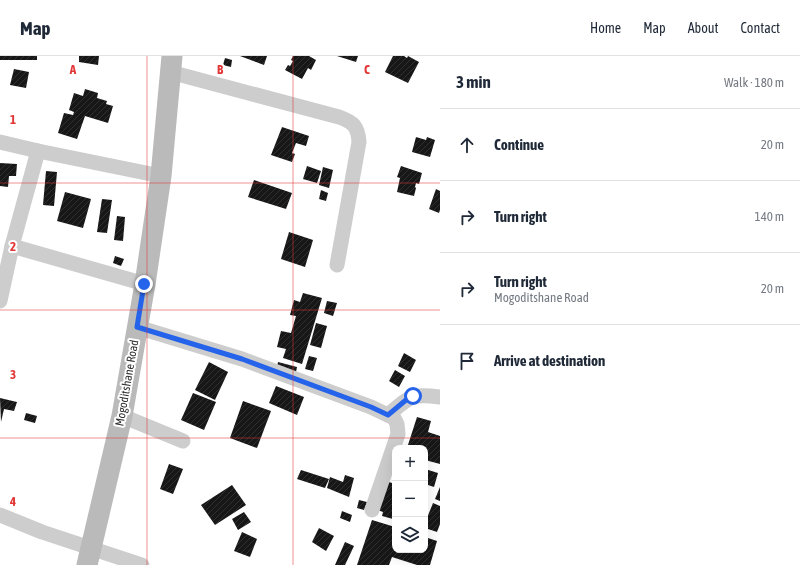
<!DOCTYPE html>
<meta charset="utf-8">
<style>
body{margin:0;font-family:"Asap Condensed",sans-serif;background:#f2f2f3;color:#1f2937}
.controls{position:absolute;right:12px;bottom:12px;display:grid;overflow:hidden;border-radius:8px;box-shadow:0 4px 16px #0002}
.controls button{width:36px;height:36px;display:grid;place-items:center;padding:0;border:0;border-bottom:1px solid #e0e1e3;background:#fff;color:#1f2937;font:20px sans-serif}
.stop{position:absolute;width:12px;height:12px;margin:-9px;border:3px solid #2563eb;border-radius:50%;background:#fff}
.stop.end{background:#2563eb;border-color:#fff;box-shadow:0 1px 4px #0008}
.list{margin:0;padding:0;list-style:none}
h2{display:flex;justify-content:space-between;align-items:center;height:52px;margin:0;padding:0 16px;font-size:17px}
h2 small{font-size:13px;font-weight:400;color:#747a83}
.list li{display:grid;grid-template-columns:26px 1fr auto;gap:12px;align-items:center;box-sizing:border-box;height:72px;padding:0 16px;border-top:1px solid #e0e1e3}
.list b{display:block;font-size:15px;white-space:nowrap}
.list p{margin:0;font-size:13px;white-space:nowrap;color:#747a83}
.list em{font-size:13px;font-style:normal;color:#747a83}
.icon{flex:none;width:22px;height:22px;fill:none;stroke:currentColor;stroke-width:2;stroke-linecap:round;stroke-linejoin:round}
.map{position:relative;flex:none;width:440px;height:509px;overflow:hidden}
header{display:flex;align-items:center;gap:24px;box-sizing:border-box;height:56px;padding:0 20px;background:#fff;border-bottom:1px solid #e0e1e3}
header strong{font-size:19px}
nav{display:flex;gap:22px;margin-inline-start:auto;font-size:14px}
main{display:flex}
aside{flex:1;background:#fff}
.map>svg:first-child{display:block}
.building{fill:url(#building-hatch)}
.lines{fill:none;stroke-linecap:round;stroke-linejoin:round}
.minor{stroke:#cdcdcd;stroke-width:15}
.secondary{stroke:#bababa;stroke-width:21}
.route{stroke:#2563eb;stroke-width:5}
.grid{fill:none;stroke:#e23737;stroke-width:1;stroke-opacity:0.55}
.labels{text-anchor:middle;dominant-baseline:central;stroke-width:4;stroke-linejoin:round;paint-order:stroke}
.street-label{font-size:12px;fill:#303030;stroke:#fff}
.grid-label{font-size:13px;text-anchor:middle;font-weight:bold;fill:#e23737;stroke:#fff;stroke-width:4;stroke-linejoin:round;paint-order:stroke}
</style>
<header>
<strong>Map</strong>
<nav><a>Home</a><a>Map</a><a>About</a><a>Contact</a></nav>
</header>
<main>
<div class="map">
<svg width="440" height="509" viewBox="0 0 440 509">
<defs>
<pattern id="building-hatch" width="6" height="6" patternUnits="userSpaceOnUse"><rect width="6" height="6" fill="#171717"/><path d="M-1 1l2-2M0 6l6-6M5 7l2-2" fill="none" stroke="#303030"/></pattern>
</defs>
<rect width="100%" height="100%" fill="#fff"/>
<g class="building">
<rect x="0" y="0" width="37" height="4"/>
<polygon points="79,0 99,0 98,9 79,6"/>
<polygon points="240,0 267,0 264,9"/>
<polygon points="293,0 309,0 316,4 311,14 308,12 302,23 285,14 288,9 290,10 293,5 291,4"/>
<polygon points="337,0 358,0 356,6"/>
<polygon points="393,0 404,0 407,2 408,0 419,6 408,27 385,16"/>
<polygon points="225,2 232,4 231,11 223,9"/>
<polygon points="14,13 29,16 26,32 10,29"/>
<polygon points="85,33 98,37 97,42 107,45 106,48 113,50 108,67 85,60 77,83 58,77 64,57 73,59 74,56 69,54 74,37 83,40"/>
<polygon points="282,71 309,80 306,90 296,87 292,97 295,98 292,106 271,99"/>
<polygon points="416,81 426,84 427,81 435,84 430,101 412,96"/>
<polygon points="0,107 17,108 16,120 9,120 8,131 0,130"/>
<polygon points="307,110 321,115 317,127 303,123"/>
<polygon points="401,110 422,117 419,128 416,127 415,131 416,132 414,140 397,136 400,122 397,121"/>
<polygon points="323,111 333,114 329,132 319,129"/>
<polygon points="46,115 57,116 54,150 43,149"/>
<polygon points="254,124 292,137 286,153 248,141"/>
<polygon points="436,133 440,135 440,154 439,157 429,153"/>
<polygon points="321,134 328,137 326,145 319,143"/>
<polygon points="65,136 91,143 83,172 57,165"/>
<polygon points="102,143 112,144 107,177 97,176"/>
<polygon points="117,160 125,161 123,185 114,184"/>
<polygon points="289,176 313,184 305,211 281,203"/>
<polygon points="115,200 124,203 121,210 113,207"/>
<polygon points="303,237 322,242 302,308 283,302 286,293 277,291 281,275 291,277 296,260 290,259 294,244 300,246"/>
<polygon points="327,245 337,247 333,260 324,257"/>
<polygon points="316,267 327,270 321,292 310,289"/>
<polygon points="404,297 416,304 410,316 398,310"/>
<polygon points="309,300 317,302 313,315 305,313"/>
<polygon points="209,306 228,316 215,344 195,334"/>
<polygon points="278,306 297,311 296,316 277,311"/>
<polygon points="395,314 405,320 399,331 389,325"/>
<polygon points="276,330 304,341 297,359 269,347"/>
<polygon points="193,337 216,346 204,374 181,364"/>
<polygon points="0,342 17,346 14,355 4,353 1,366"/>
<polygon points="243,345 271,355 257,392 230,382"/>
<polygon points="26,357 37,360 35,367 24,364"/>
<polygon points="417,361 431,365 428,376 440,380 440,408 425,404 425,392 407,392"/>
<polygon points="169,408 183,413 173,438 160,433"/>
<polygon points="425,413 438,417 434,431 425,428"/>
<polygon points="301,414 329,423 325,432 297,423"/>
<polygon points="345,419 354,422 349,441 327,432 330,421 343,426"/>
<polygon points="386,425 395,428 395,455 393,463 382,460 383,456 375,453"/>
<polygon points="232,429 246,449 215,469 201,449"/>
<polygon points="440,431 440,445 435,443"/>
<polygon points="359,444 367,446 364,454 357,452"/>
<polygon points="433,447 440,450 440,468 437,476 425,472 425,467"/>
<polygon points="342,455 352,459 350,466 340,462"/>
<polygon points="244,456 251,466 238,474 232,463"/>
<polygon points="372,464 395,471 395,494 425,494 425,481 437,485 430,509 417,509 392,501 389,509 357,509"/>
<polygon points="319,472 334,480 326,495 312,486"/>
<polygon points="242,476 257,483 250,501 234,495"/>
<polygon points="345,486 354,490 345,509 335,509"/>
</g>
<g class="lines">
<g class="minor">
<path d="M170,16L339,61C353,66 358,70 359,86L337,209"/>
<polyline points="0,86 38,95 161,120"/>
<polyline points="12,190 145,228"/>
<polyline points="0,245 12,190 38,95"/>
<polyline points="137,271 242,303 371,351 394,362 397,368 398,378 372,454"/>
<path d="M388,359C410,341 410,337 440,341"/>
<polyline points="122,360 183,385"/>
<polyline points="0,459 42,476 142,509"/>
</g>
<polyline class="secondary" points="87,509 122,360 145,228 161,120 172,0"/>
</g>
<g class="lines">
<polyline class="route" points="144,228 137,271 242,303 371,351 388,359 406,344 413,340"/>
</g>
<path class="grid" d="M147,0V509M293,0V509M0,127H440M0,254H440M0,382H440"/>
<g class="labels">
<g class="street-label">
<text transform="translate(127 327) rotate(-80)">Mogoditshane Road</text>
</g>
</g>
<g class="grid-label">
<text x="73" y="18">A</text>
<text x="220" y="18">B</text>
<text x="367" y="18">C</text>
<text x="13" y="68">1</text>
<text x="13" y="195">2</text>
<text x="13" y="323">3</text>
<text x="13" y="450">4</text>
</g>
</svg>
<div class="controls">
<button>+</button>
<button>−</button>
<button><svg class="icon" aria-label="layers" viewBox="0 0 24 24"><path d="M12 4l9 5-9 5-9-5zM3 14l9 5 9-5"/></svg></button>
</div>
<div class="stop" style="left:413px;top:340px"></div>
<div class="stop end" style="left:144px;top:228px"></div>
</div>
<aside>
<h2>3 min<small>Walk · 180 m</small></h2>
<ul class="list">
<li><svg class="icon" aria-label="ahead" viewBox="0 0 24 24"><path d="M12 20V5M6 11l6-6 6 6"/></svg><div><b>Continue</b></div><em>20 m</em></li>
<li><svg class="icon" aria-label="right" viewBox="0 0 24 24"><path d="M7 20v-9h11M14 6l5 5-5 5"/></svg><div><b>Turn right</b></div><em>140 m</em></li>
<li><svg class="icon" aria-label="right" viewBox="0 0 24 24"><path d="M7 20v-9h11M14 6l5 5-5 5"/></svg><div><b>Turn right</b><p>Mogoditshane Road</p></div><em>20 m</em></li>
<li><svg class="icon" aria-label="arrive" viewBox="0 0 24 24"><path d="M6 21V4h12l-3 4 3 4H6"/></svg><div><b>Arrive at destination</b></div></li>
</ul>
</aside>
</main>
